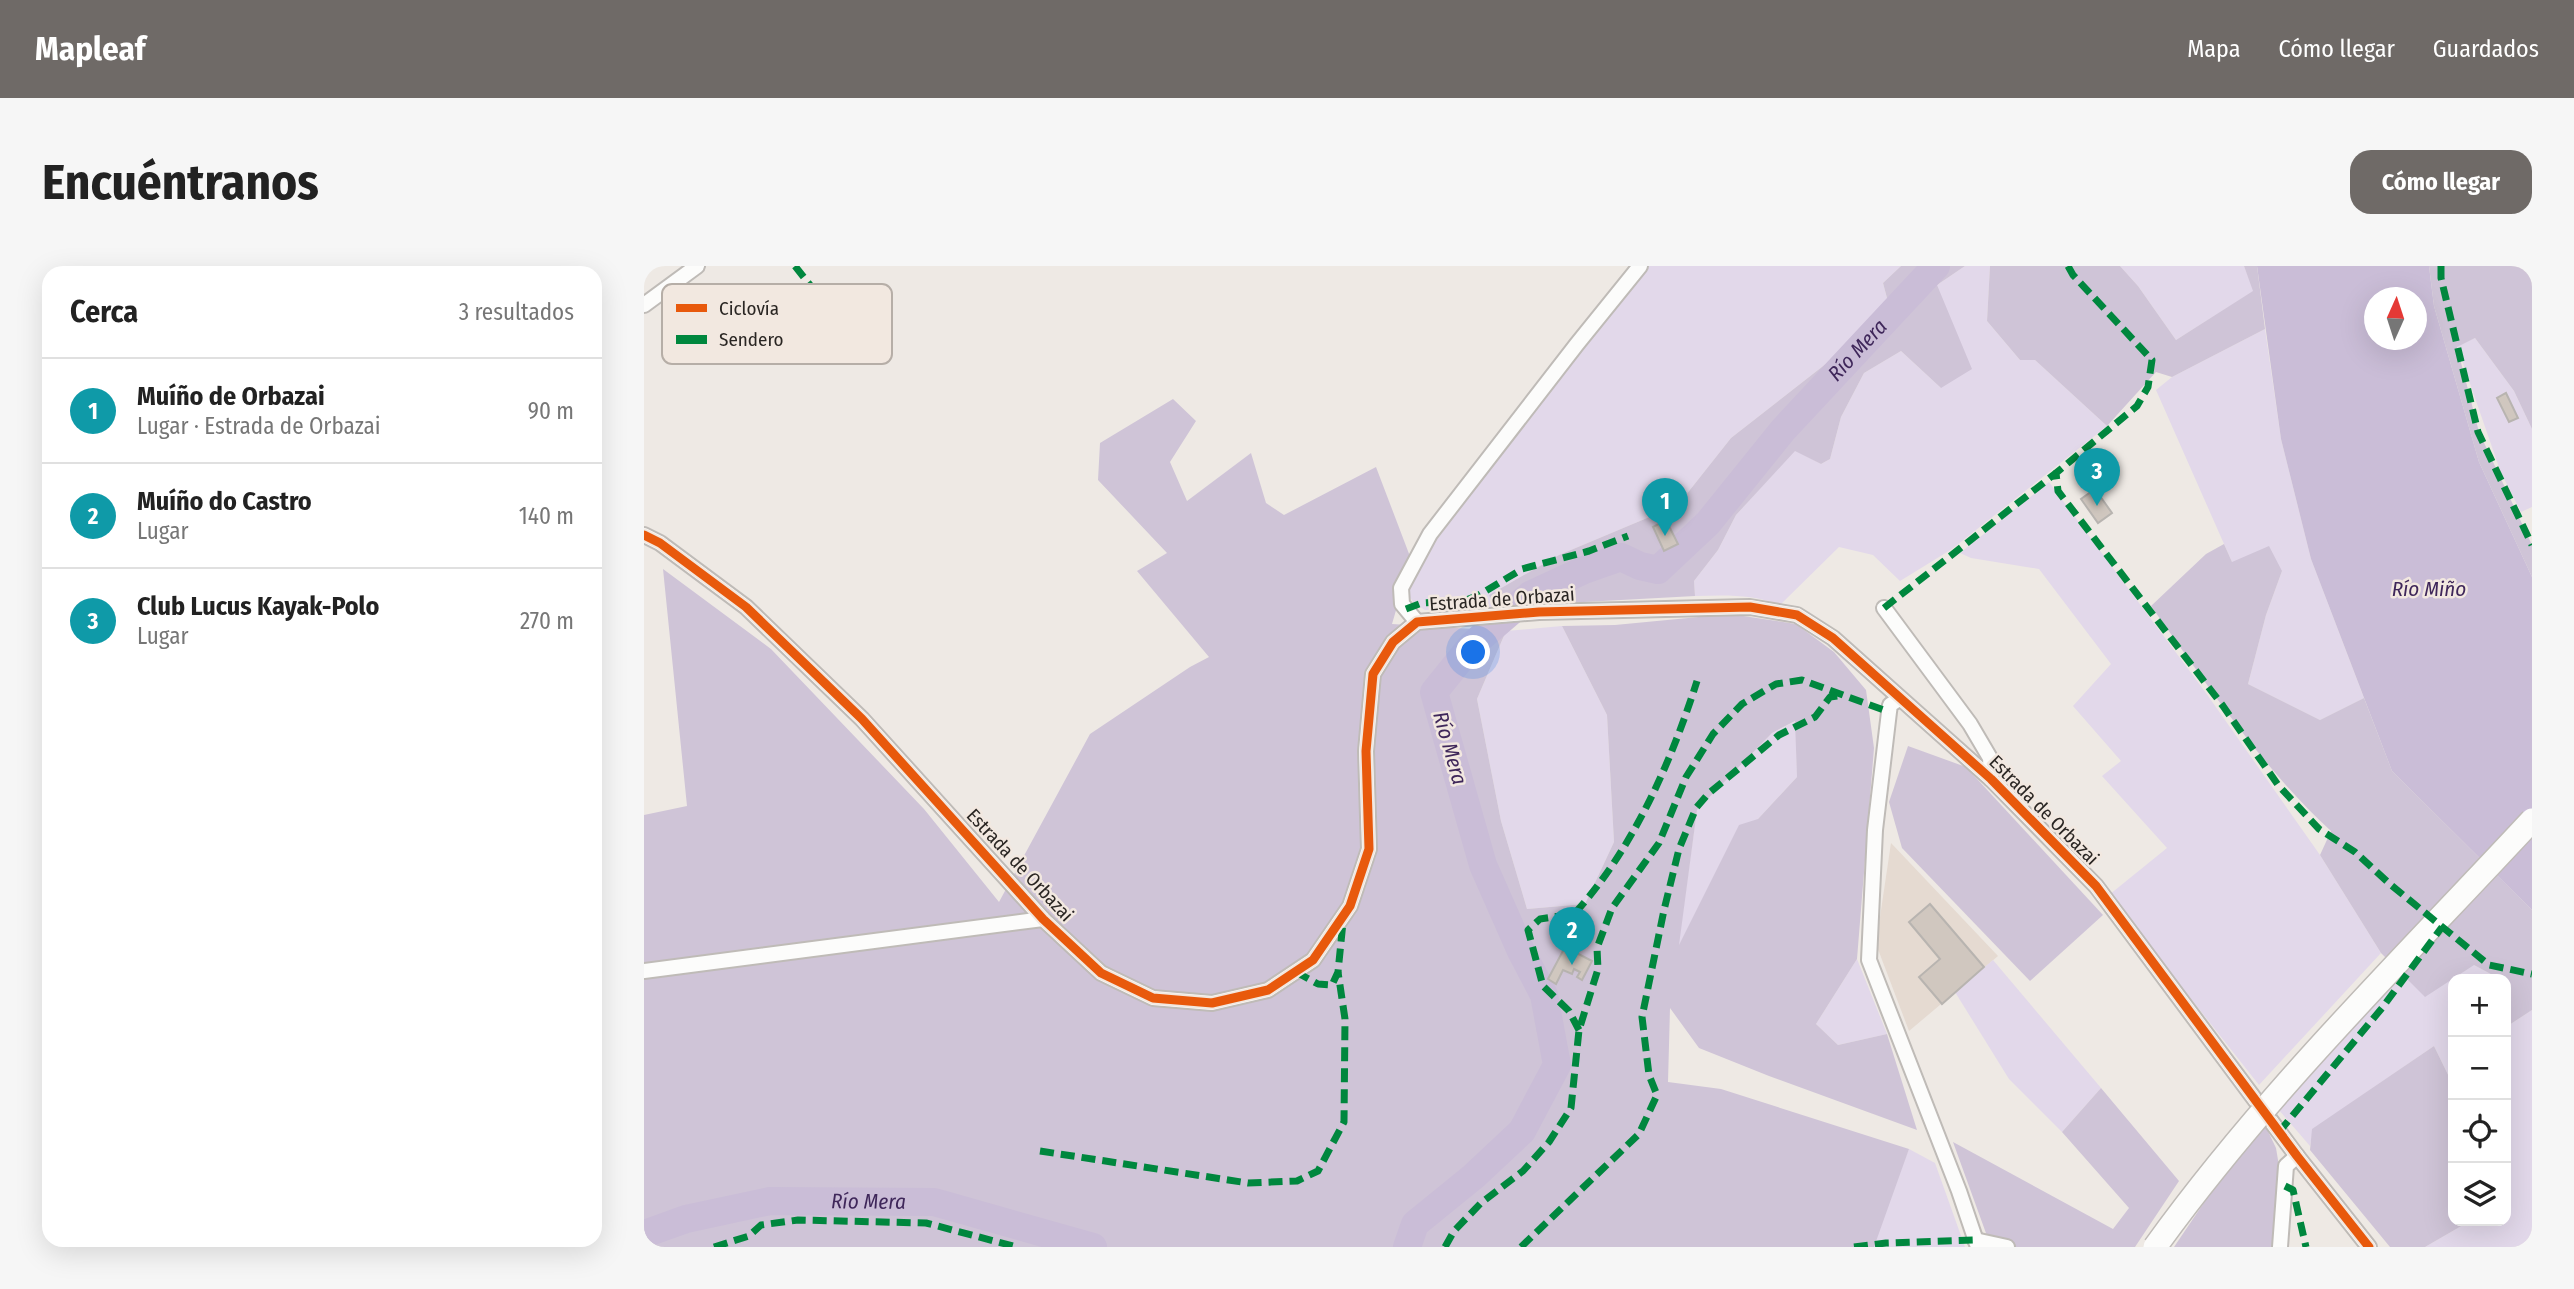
<!DOCTYPE html>
<html lang="es">
<meta charset="utf-8">
<style>
body{margin:0;font-family:"Fira Sans Condensed",sans-serif;background:#f6f6f6;color:#222}
.controls{position:absolute;right:21px;bottom:21px;display:grid;overflow:hidden;border-radius:14px;box-shadow:0 7px 28px #0002}
.controls button{width:63px;height:63px;display:grid;place-items:center;padding:0;border:0;border-bottom:2px solid #e0e0e0;background:#fff;color:#222;font:35px sans-serif}
.compass{position:absolute;left:1720px;top:21px;width:63px;height:63px;border-radius:50%;background:#fff;box-shadow:0 7px 28px #0002;rotate:3deg}
.you{position:absolute;left:830px;top:387px;width:24px;height:24px;margin:-18px;border:5px solid #fff;border-radius:50%;background:#1a73e8;box-shadow:0 0 0 10px #1a73e833}
.badge{display:grid;place-items:center;width:46px;height:46px;border-radius:50%;background:#6f6a67;color:#fff;font-size:23px;font-weight:700}
.pin{position:absolute;translate:-50% -58px;filter:drop-shadow(0 2px 4px #0008)}
.pin::after{content:'';position:absolute;top:37px;width:24px;height:21px;background:inherit;clip-path:polygon(0 0,100% 0,50% 100%)}
.list{margin:0;padding:0;list-style:none}
h2{display:flex;justify-content:space-between;align-items:center;height:91px;margin:0;padding:0 28px;font-size:30px}
h2 small{font-size:23px;font-weight:400;color:#767676}
.list li{display:grid;grid-template-columns:46px 1fr auto;gap:21px;align-items:center;box-sizing:border-box;height:105px;padding:0 28px;border-top:2px solid #e0e0e0}
.list b{display:block;font-size:26px;white-space:nowrap}
.list p{margin:0;font-size:23px;white-space:nowrap;color:#767676}
.list em{font-size:23px;font-style:normal;color:#767676}
.icon{flex:none;width:38px;height:38px;fill:none;stroke:currentColor;stroke-width:2;stroke-linecap:round;stroke-linejoin:round}
.map{position:relative;flex:none;width:1888px;height:981px;overflow:hidden;border-radius:21px}
header{display:flex;align-items:center;gap:42px;box-sizing:border-box;height:98px;padding:0 35px;background:#6f6a67;color:#fff}
header strong{font-size:33px}
nav{display:flex;gap:38px;margin-inline-start:auto;font-size:24px}
.intro{display:flex;align-items:center;justify-content:space-between;box-sizing:border-box;height:168px;padding:0 42px}
h1{margin:0;font-size:49px}
.button{padding:18px 32px;border-radius:21px;background:#6f6a67;color:#fff;font-size:24px;font-weight:700}
main{display:flex;gap:42px;padding:0 42px}
aside{flex:1;background:#fff;border-radius:21px;box-shadow:0 7px 28px #0002}
.map>svg:first-child{display:block}
.built{fill:#e5dad1}
.green{fill:#e2d8ea}
.forest{fill:#cfc4d7;fill-rule:evenodd}
.water{fill:#cabdd7;fill-rule:evenodd}
.lines{fill:none;stroke-linecap:round;stroke-linejoin:round}
.river{stroke:#cabdd7;stroke-width:28}
.building{fill:#d0c7bf;stroke:#b8b4b0;stroke-width:2}
.minor-casing{stroke:#bfbbb7;stroke-width:18}
.minor{stroke:#fcfcfb;stroke-width:14}
.trunk-bridge-casing{stroke:#bfbbb7;stroke-width:26;stroke-linecap:butt}
.trunk-bridge{stroke:#fcfcfb;stroke-width:23}
.quiet{stroke:#00873e;stroke-width:7;stroke-dasharray:14 7;stroke-linecap:butt}
.cycleway-casing{stroke:#f2e8e0;stroke-width:13}
.cycleway{stroke:#e8590c;stroke-width:9}
.labels{text-anchor:middle;dominant-baseline:central;stroke-width:5;stroke-linejoin:round;paint-order:stroke}
.street-label{font-size:19px;fill:#2a2623;stroke:#f2e8e0}
.water-label{font-size:21px;font-style:italic;fill:#3f275a;stroke:#f2e8e0}
.key{fill:#f2e8e0;stroke:#b6aea7;stroke-width:2}
.key-label{font-size:19px;fill:#2a2623}
</style>
<header>
<strong>Mapleaf</strong>
<nav><a>Mapa</a><a>Cómo llegar</a><a>Guardados</a></nav>
</header>
<div class="intro"><h1>Encuéntranos</h1><a class="button">Cómo llegar</a></div>
<main>
<aside>
<h2>Cerca<small>3 resultados</small></h2>
<ul class="list">
<li><span class="badge" style="background:#0f9aa8">1</span><div><b>Muíño de Orbazai</b><p>Lugar · Estrada de Orbazai</p></div><em>90 m</em></li>
<li><span class="badge" style="background:#0f9aa8">2</span><div><b>Muíño do Castro</b><p>Lugar</p></div><em>140 m</em></li>
<li><span class="badge" style="background:#0f9aa8">3</span><div><b>Club Lucus Kayak-Polo</b><p>Lugar</p></div><em>270 m</em></li>
</ul>
</aside>
<div class="map">
<svg width="1888" height="981" viewBox="0 0 1888 981">
<rect width="100%" height="100%" fill="#eee9e4"/>
<polygon class="built" points="1247,577 1354,690 1265,765 1232,678"/>
<g class="green">
<polygon points="1003,0 1257,0 1239,17 1247,47 1087,172 1034,239 915,289 845,329 849,341 781,344 770,337 765,330 764,317 790,270"/>
<path d="M1321,0H1346L1343,55L1376,94H1391L1463,160L1308,283L1256,315L1229,289L1195,281L1136,339C1108,328 1082,329 1051,330L1050,315L1074,284L1092,249L1151,184L1177,198L1186,193L1197,151L1220,107L1257,85L1297,122L1293,19Z"/>
<polygon points="1476,0 1600,0 1610,25 1532,74 1494,20"/>
<polygon points="1621,63 1637,173 1667,293 1720,432 1676,454 1604,418 1622,349 1638,305 1588,296 1512,124 1528,111"/>
<polygon points="1831,72 1870,125 1888,163 1888,241 1877,246 1857,207 1813,80"/>
<polygon points="1405,216 1562,427 1676,589 1737,687 1615,819 1465,629 1523,582 1458,510 1477,495 1429,440 1467,398 1395,303 1327,292 1316,287"/>
<polygon points="918,360 963,449 970,576 941,638 883,643 857,555 833,433 862,365"/>
<polygon points="1152,455 1153,511 1114,553 1034,681 1053,544 1128,467"/>
<polygon points="1213,693 1243,768 1194,779 1172,758"/>
<polygon points="1349,694 1457,822 1418,866 1365,813 1311,726"/>
<polygon points="1830,699 1856,713 1809,713 1809,819 1790,780 1669,863 1666,880 1634,843 1757,707"/>
<polygon points="1888,744 1888,981 1781,981 1826,955 1862,955 1862,935 1865,932 1862,925 1862,761"/>
<polygon points="1265,883 1291,897 1321,981 1225,981"/>
</g>
<g class="forest">
<polygon points="1257,0 1321,0 1293,19 1328,103 1297,122 1257,85 1220,107 1197,151 1186,193 1177,198 1151,185 1092,249 1074,284 1050,315 1051,330 849,341 845,329 915,289 1034,239 1087,172 1247,47 1239,17"/>
<polygon points="1346,0 1476,0 1494,20 1532,74 1609,25 1600,0 1613,0 1621,63 1528,111 1512,106 1463,160 1391,94 1376,94 1343,55"/>
<polygon points="1785,0 1888,0 1888,163 1870,125 1831,72 1813,81 1835,166 1888,279 1888,311 1835,196 1790,40"/>
<path d="M529,133L552,155L526,196L543,235L607,187L622,237L640,249L732,201L767,293L748,358L862,365L833,433L857,555L883,643L941,638L970,576L963,449L918,360L971,359L1086,348L1152,358L1190,386L1222,424L1230,482L1213,693L1172,758L1194,779L1243,768L1273,864L1125,810L1055,782L1026,742L1024,816L1077,823L1265,883L1230,981H0V549L43,540L19,303L127,383L280,543L355,636L446,468L546,401L565,391L493,305L523,287L454,214L456,177ZM1151,455L1153,511L1114,553L1095,559L1035,679L1053,544L1128,467Z"/>
<path d="M1580,278L1588,296L1625,280L1638,305L1622,349L1604,418L1676,454L1720,432L1748,505L1888,644V744L1862,761V722L1867,719L1862,716V713H1856L1830,699L1781,731L1737,687L1676,589L1687,565C1616,500 1563,418 1507,340L1562,288Z"/>
<polygon points="1264,480 1322,501 1459,649 1386,715 1258,582 1245,536"/>
<polygon points="1790,780 1809,819 1809,955 1826,955 1781,981 1746,981 1666,884 1668,863"/>
<polygon points="1457,822 1535,915 1491,981 1347,981 1309,876 1469,963 1485,942 1418,866"/>
<polygon points="1621,859 1632,882 1636,906 1628,981 1530,981 1574,916"/>
</g>
<path class="water" d="M1613,0H1785L1790,40L1835,196L1888,311V644L1748,505L1667,293L1637,173ZM1730,32H1772V74H1730Z"/>
<g class="lines">
<g class="river">
<path id="s1" d="M0,968L42,953L126,935L290,936L449,981"/>
<path id="s2" d="M763,981L771,958L830,910L878,865L913,799L900,729L877,685L839,599L790,426L828,379L886,329L940,304L977,291L996,300L1014,304L1064,257L1139,164L1292,0"/>
</g>
</g>
<g class="building">
<polygon points="1862,127 1874,152 1865,156 1853,132"/>
<polygon points="1451,223 1468,247 1454,257 1437,233"/>
<polygon points="1022,254 1034,278 1020,285 1009,261"/>
<polygon points="1286,638 1340,701 1298,738 1275,711 1296,693 1265,656"/>
<polygon points="921,681 948,695 938,714 933,711 936,706 930,703 928,708 919,704 912,718 904,713"/>
</g>
<g class="lines">
<defs>
<g id="minor">
<polyline points="0,39 53,0"/>
<polyline points="0,269 16,277 102,341 218,453 399,653 457,707 509,732 568,737 624,724 669,694 706,640 725,583 722,485 729,408 749,376 773,356 895,346 1106,341 1153,349 1189,372 1347,513 1452,620 1653,890 1725,981"/>
<polyline points="1240,342 1326,458 1346,492 1347,513"/>
<polyline points="773,356 758,338 757,322 786,268 933,78 996,0"/>
<polyline points="1255,433 1246,439 1245,446 1231,564 1225,694 1315,925 1334,981"/>
<polyline points="0,705 399,653"/>
<polyline points="1331,974 1363,981"/>
<polyline points="1636,981 1642,900 1653,890"/>
</g>
</defs>
<use href="#minor" class="minor-casing"/>
<use href="#minor" class="minor"/>
<defs>
<path id="trunk-bridge" d="M1511,981C1622,827 1759,693 1888,554"/>
</defs>
<use href="#trunk-bridge" class="trunk-bridge-casing"/>
<use href="#trunk-bridge" class="trunk-bridge"/>
<g class="quiet">
<polyline points="151,0 206,70 215,75 225,70"/>
<polyline points="1424,0 1429,9 1508,94 1504,121 1493,140 1412,207 1414,225 1579,440 1634,519 1675,563 1711,586 1747,619 1845,699 1888,708"/>
<polyline points="1797,0 1797,12 1834,166 1888,279"/>
<polyline points="1240,342 1412,207"/>
<polyline points="762,343 778,337 820,335 835,329 878,303 945,285 984,270"/>
<polyline points="652,706 674,718 688,719 694,706 699,656"/>
<path d="M935,764L925,745L899,720L884,664L896,653L930,648C988,585 1027,497 1053,415"/>
<polyline points="1635,866 1738,742 1798,661"/>
<polyline points="396,885 604,917 653,915 674,905 700,856 701,753 694,706"/>
<polyline points="1641,920 1649,924 1662,981"/>
<polyline points="70,981 105,970 117,959 154,954 282,957 373,981"/>
<polyline points="801,981 810,965 837,937 879,905 905,876 927,842 935,764 954,703 953,682 968,642 1015,577 1042,511 1069,468 1098,438 1132,418 1158,414 1245,446"/>
<polyline points="877,981 995,868 1013,829 1005,809 998,751 1020,644 1035,583 1052,542 1064,528 1135,469 1171,451 1186,431 1200,429"/>
<polyline points="1210,981 1242,977 1331,974"/>
</g>
<defs>
<polyline id="cycleway" points="0,269 16,277 102,341 218,453 399,653 457,707 509,732 568,737 624,724 669,694 706,640 725,583 722,485 729,408 749,376 773,356 895,346 1106,341 1153,349 1189,372 1347,513 1452,620 1653,890 1725,981"/>
</defs>
<use href="#cycleway" class="cycleway-casing"/>
<use href="#cycleway" class="cycleway"/>
</g>
<g class="labels">
<g class="street-label">
<text transform="translate(858 333) rotate(-4)">Estrada de Orbazai</text>
<text transform="translate(1400 544) rotate(45)">Estrada de Orbazai</text>
<text transform="translate(376 599) rotate(47)">Estrada de Orbazai</text>
</g>
<g class="water-label">
<text stroke="none"><textPath href="#s2" startOffset="1208">Río Mera</textPath></text>
<text x="1785" y="323">Río Miño</text>
<text transform="translate(806 482) rotate(74)">Río Mera</text>
<text stroke="none"><textPath href="#s1" startOffset="229">Río Mera</textPath></text>
</g>
</g>
<rect x="18" y="18" width="230" height="80" rx="10" class="key"/>
<rect x="32" y="38" width="31" height="8" fill="#e8590c"/>
<rect x="32" y="69" width="31" height="9" fill="#00873e"/>
<g class="key-label">
<text x="75" y="49">Ciclovía</text>
<text x="75" y="80">Sendero</text>
</g>
</svg>
<div class="controls">
<button>+</button>
<button>−</button>
<button><svg class="icon" aria-label="locate" viewBox="0 0 24 24"><circle cx="12" cy="12" r="6"/><path d="M12 2v4M12 18v4M2 12h4M18 12h4"/></svg></button>
<button><svg class="icon" aria-label="layers" viewBox="0 0 24 24"><path d="M12 4l9 5-9 5-9-5zM3 14l9 5 9-5"/></svg></button>
</div>
<svg class="compass" viewBox="-18 -18 36 36"><path d="M0-13l5 13h-10z" fill="#e53935"/><path d="M0 13l5-13h-10z" fill="#767676"/></svg>
<div class="you"></div>
<div class="pin badge" style="left:1021px;top:270px;background:#0f9aa8">1</div>
<div class="pin badge" style="left:928px;top:699px;background:#0f9aa8">2</div>
<div class="pin badge" style="left:1453px;top:240px;background:#0f9aa8">3</div>
</div>
</main>
